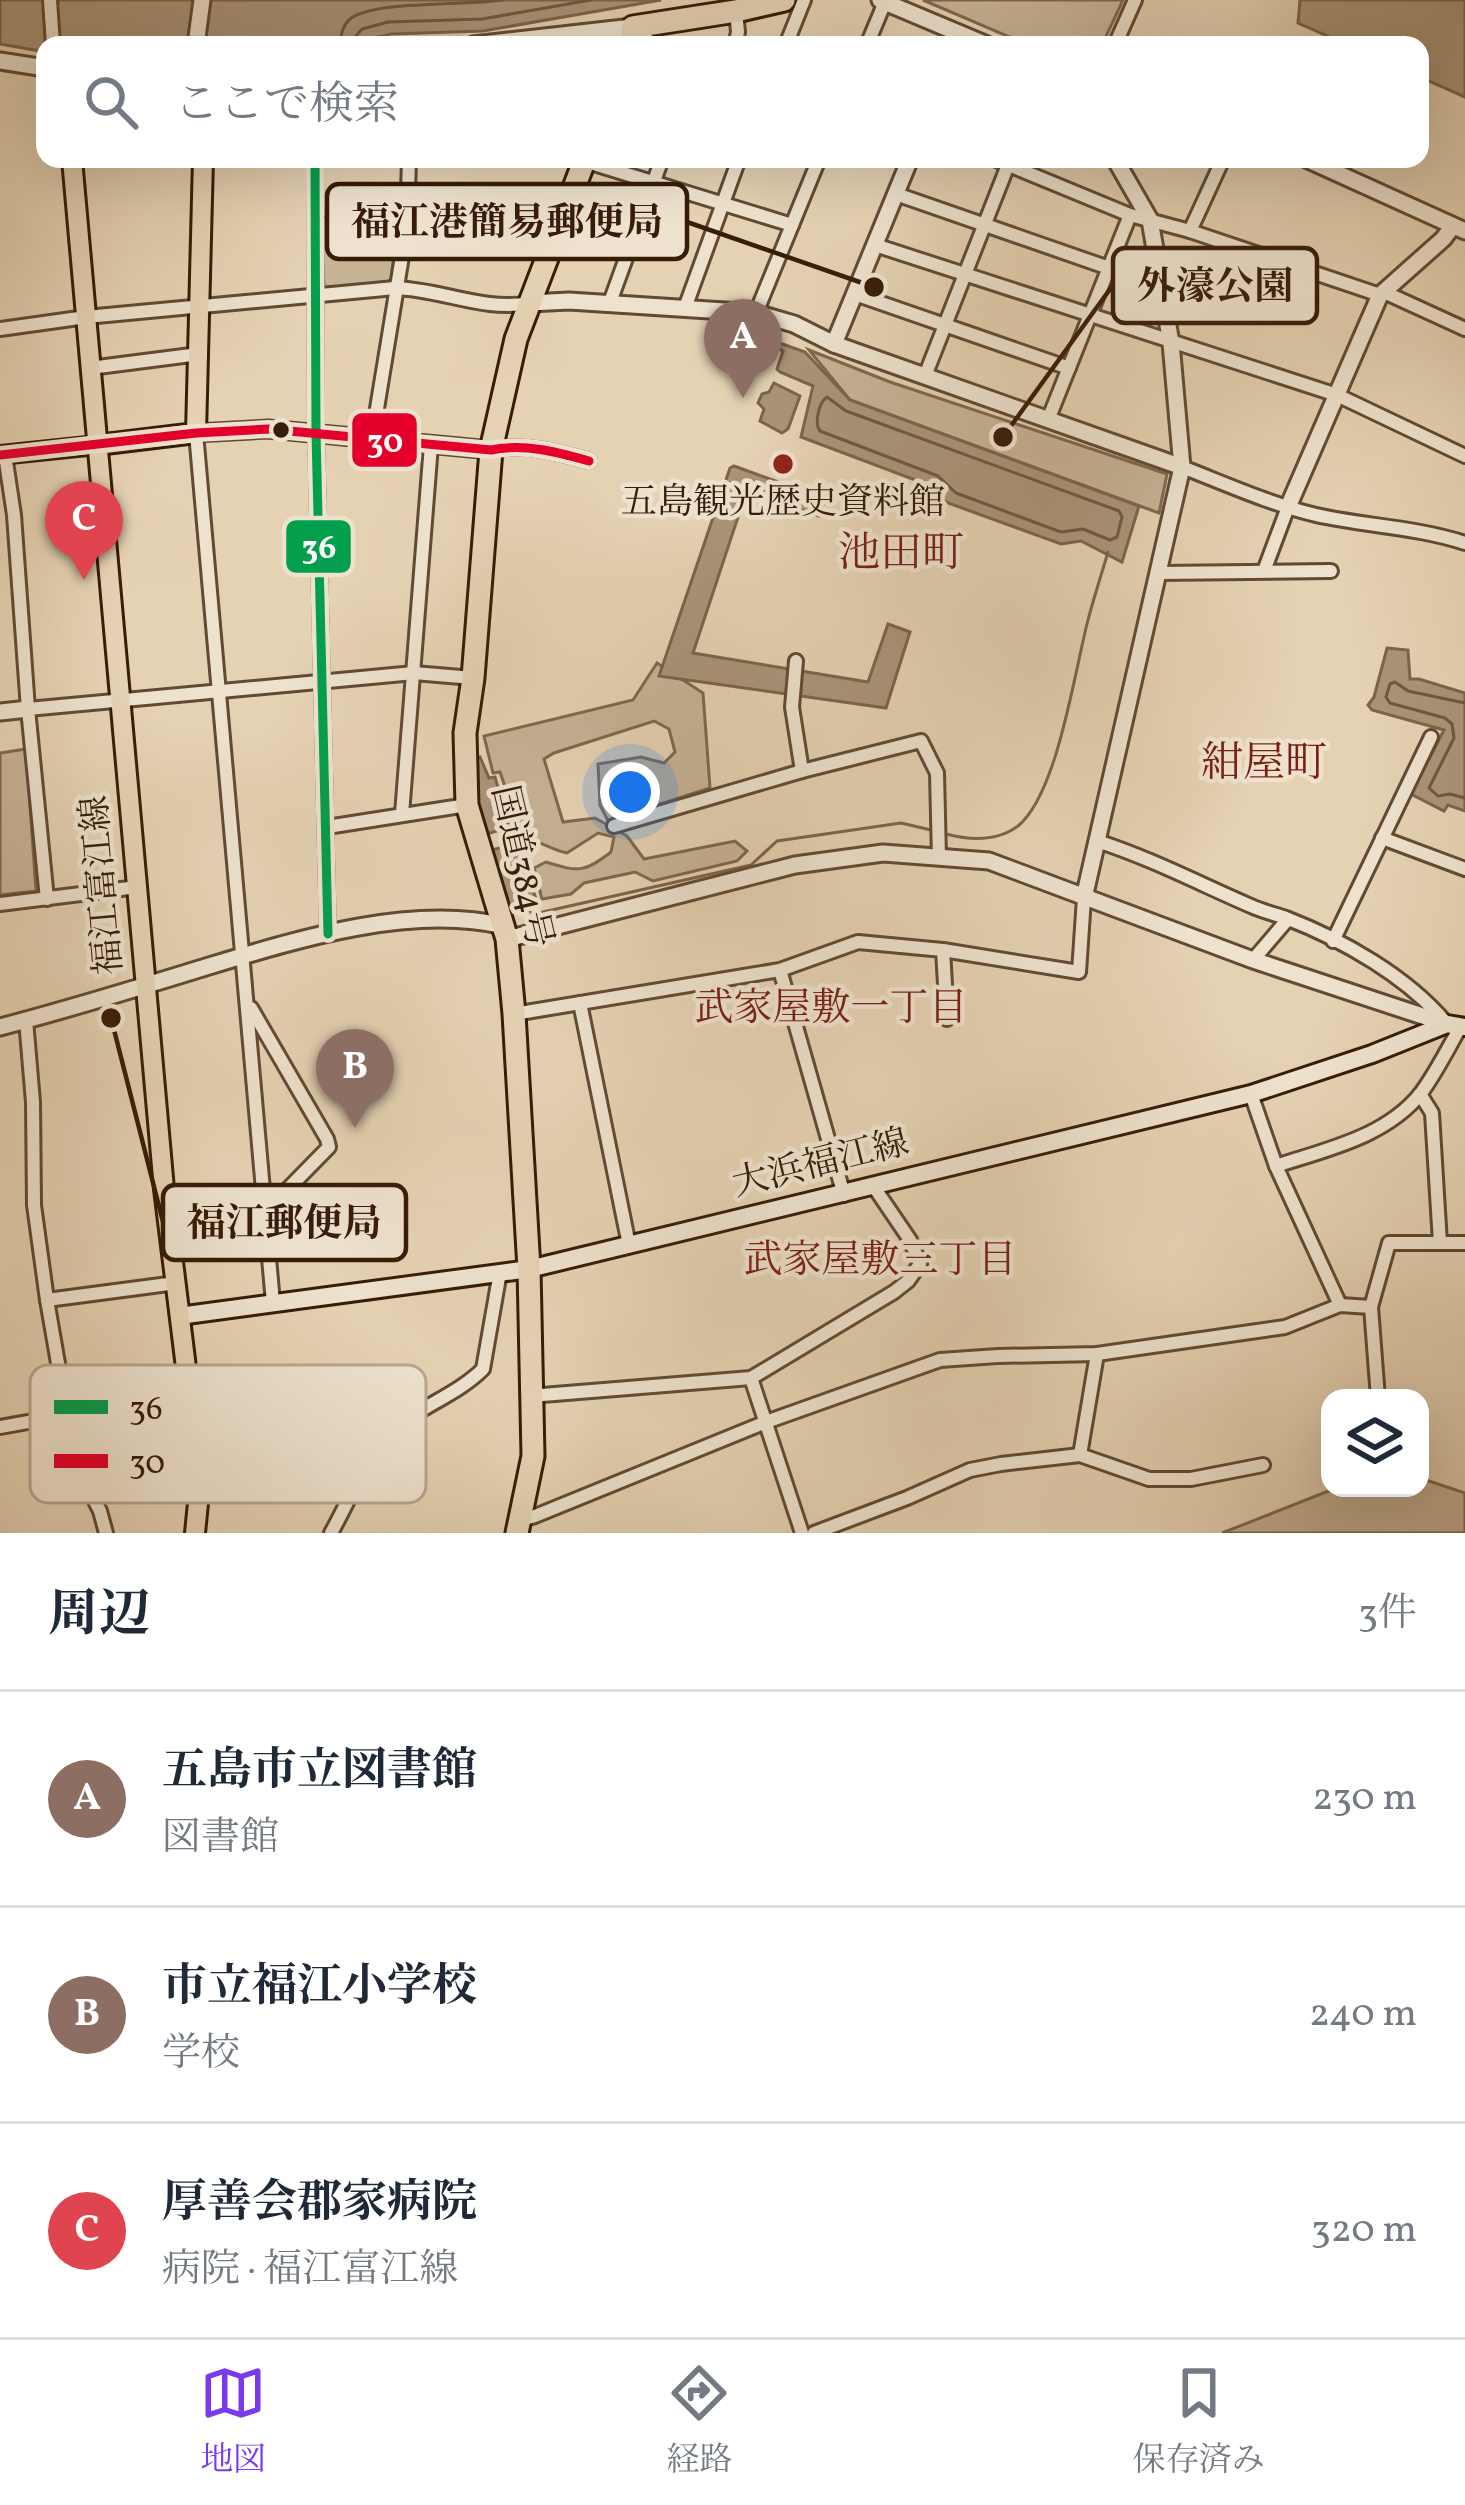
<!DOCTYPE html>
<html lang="ja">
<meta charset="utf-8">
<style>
body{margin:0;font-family:Vollkorn,"Noto Serif JP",serif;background:#f6f6f7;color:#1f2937}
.controls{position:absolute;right:36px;bottom:36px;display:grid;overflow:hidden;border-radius:24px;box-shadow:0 12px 48px #0002}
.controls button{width:108px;height:108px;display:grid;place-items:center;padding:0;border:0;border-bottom:3px solid #e0e1e3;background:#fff;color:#1f2937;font:60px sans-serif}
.you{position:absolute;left:630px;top:792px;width:42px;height:42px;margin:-30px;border:9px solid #fff;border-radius:50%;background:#1a73e8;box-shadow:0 0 0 18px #1a73e833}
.badge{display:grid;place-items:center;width:78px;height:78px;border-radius:50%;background:#7c3aed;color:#fff;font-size:39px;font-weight:700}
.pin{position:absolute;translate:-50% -99px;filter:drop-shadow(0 3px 6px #0008)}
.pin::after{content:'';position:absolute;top:63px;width:42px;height:36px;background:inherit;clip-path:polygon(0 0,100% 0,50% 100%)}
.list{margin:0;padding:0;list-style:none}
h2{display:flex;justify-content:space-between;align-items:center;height:156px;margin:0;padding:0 48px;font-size:51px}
h2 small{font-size:39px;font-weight:400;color:#747a83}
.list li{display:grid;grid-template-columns:78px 1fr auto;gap:36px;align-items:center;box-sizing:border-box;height:216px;padding:0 48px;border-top:3px solid #e0e1e3}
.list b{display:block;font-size:45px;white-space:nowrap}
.list p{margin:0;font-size:39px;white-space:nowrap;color:#747a83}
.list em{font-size:39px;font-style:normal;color:#747a83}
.icon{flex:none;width:66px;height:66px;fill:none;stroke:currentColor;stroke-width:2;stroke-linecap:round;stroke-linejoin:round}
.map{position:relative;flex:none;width:1465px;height:1533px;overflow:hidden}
.search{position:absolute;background:#fff;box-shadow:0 12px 48px #0002;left:36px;right:36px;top:36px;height:132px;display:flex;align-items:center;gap:30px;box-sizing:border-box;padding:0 42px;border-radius:24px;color:#747a83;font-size:45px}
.sheet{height:804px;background:#fff}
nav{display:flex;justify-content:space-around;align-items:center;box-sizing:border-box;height:168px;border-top:3px solid #e0e1e3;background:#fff;font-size:33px;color:#747a83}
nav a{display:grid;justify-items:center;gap:6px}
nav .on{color:#7c3aed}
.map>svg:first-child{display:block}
.green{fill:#c7b396;stroke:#7f684e;stroke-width:3}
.water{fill:#aa9479;stroke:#7c644b;stroke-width:3}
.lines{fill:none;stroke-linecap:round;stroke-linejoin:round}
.shore{stroke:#705840;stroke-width:3}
.stream{stroke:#7c644b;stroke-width:3}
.minor-casing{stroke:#624a32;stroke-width:18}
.tertiary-casing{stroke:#624a32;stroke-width:21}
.secondary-casing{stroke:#371c07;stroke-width:22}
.primary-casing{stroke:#371c07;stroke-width:24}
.trunk-casing{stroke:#371c07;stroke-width:27}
.minor{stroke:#eee2ce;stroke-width:12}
.tertiary{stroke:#eee2ce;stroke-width:15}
.secondary{stroke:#eee2ce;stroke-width:16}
.primary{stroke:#e5d2b3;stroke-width:18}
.trunk{stroke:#e5d2b3;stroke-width:21}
.bus-1-casing{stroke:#eee2ce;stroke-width:18}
.bus-2-casing{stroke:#eee2ce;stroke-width:18}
.bus-1{stroke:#039f4d;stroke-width:9}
.bus-2{stroke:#e4002b;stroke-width:9}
.bus-dot{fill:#371c07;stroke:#eee2ce;stroke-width:4.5}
.poi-dot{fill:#8f2418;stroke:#eee2ce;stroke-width:4.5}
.labels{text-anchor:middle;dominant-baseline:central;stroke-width:9;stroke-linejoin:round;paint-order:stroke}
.poi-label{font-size:36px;fill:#371c07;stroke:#eee2ce}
.street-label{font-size:36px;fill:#371c07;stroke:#eee2ce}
.neighbourhood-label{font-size:39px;fill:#7a1f14;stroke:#eee2ce}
.quarter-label{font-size:42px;fill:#7a1f14;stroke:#eee2ce}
.key{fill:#eee2ce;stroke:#b7a792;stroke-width:3}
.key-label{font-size:33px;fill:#371c07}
.leader{fill:none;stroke:#371c07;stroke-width:4.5}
.callout-dot{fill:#371c07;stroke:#eee2ce;stroke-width:4.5}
.callout{fill:#eee2ce;stroke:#371c07;stroke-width:4.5}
.callout-label{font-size:39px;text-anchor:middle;font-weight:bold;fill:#371c07}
.line-badge{stroke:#eee2ce;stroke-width:4.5}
.badge-label{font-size:33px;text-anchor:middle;font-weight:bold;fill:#fff}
</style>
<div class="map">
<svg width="1465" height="1533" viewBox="0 0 1465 1533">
<rect width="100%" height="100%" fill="#e5d2b3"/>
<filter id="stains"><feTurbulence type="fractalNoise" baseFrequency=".00167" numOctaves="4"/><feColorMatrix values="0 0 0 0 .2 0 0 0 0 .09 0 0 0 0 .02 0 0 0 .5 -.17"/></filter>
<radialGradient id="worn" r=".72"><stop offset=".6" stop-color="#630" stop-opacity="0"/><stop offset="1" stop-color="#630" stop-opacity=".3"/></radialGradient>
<g class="green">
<polygon points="923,0 1123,0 1102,45 1028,45"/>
<polygon points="399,215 391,279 385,284 324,287 321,217"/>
<polygon points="809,350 890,382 1167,474 1159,513 850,400"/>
<path d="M657,663L703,693L710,788L608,821L600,805L598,764L641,757L664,763L675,752L669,729L654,721L554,753L544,759L563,822L595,818L627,836L644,859L735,841L747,851L737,861L653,881L635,872L584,883L571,894L542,899L534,868L546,862C578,872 584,873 611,852L614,837L598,833L567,853C550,850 541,840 523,839L500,772L493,773L484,736L633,700Z"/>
<polygon points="26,749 36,891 0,895 0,753"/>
<polygon points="1420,1478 1465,1493 1465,1533 1222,1533 1336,1488 1420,1488"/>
</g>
<g class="water">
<polygon points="0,0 661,0 483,31 391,34 344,45 45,45 45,52 0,44"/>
<polygon points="1300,0 1465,0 1465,97 1420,77 1420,45 1348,45 1298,23"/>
<polygon points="752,333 805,352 850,400 1139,506 1122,562 1081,541 1061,544 940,500 942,493 934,487 801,437 813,386 780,372 777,369 783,351 751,337"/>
<polygon points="774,383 800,396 788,429 782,433 760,421 764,409 758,403 762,394 769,392"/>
<polygon points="734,466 825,499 819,516 751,493 745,496 693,653 868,682 888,624 910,632 886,708 659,676 730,468"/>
<polygon points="1387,648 1408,650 1410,679 1419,679 1465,693 1465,811 1448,805 1444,811 1411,794 1444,730 1372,710 1368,705 1374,697"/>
<polygon points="480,757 489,778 495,777 509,827 487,834 473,787 474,758"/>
<polygon points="517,843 538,905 510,913 492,850"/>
</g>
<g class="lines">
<g class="shore">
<path d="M340,45C341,35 342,26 350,19C374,0 467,6 502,0"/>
<polyline points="355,45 356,36 362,29 388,22 482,19 591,0"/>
<path d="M827,397L846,411L1119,511L1122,517L1117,537L1110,540L1083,529L1061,532L956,493L938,476L820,431C814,423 819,402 827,397Z"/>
<polyline points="1465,703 1408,691 1395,682 1390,684 1386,697 1390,703 1445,718 1452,724 1454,738 1429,788 1438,796 1450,794 1465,798"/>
</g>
<g class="stream">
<path d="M946,834C969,840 997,842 1018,826C1057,794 1074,675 1087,624C1093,600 1101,576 1108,552"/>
<polyline points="525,908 534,914 751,865 777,841 901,823 931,830"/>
</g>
<defs>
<g id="minor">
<polyline points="50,0 53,45"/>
<polyline points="634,27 651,43 661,45"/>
<polyline points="735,45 738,32 736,11"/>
<polyline points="786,45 804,0"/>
<polyline points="867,45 885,2"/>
<polyline points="1115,45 1135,0"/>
<polyline points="315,159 316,433 328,934"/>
<polyline points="994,159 1130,215 1190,231 1380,295"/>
<polyline points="584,161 792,225"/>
<polyline points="896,194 1109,268"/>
<polyline points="1190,231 1223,159"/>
<polyline points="875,245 1337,395 1465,456"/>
<polyline points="1384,292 1465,329"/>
<polyline points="855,294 1069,368"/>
<polyline points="609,305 662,159"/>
<polyline points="685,308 739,159"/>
<polyline points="756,313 819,159"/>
<path d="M0,329L86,317L395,288C440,289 485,312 529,303"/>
<polyline points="90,368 199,354"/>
<polyline points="925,376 1008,165"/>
<polyline points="1048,420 1130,215"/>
<polyline points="196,433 273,1303"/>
<polyline points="372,439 407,226 409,159"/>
<path d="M491,450C524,443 557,452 589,461"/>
<polyline points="5,455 14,515 28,709 47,899"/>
<path d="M1182,467C1226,484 1270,504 1316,515C1365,526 1416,527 1465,543"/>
<polyline points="1264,571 1288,507"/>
<polyline points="1159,573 1331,571"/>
<polyline points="796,661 792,707 802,771"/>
<polyline points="28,709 414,673 473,678"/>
<polyline points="402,814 431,445"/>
<polyline points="614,826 802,771 921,741 937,773 939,858"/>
<polyline points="327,827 467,805"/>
<polyline points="1382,838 1465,869"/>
<path d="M1097,841C1150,858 1200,884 1251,906C1262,911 1274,914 1286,918C1343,940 1408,977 1447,1024"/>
<polyline points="0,904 137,887"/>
<polyline points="1333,941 1431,737"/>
<polyline points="943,950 947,1019"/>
<polyline points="1253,960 1288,919"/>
<polyline points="780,970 844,1195"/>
<polyline points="580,1003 629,1245"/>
<polyline points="251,1008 327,1139 329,1147 279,1198 263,1207"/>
<polyline points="514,1014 780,970 858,942 943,950 1079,972 1084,898"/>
<polyline points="26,1020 33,1102 34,1205 47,1300 67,1415 79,1470 100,1511 106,1533"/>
<polyline points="1251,1094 1276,1166 1340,1305"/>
<polyline points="1420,1094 1432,1113 1440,1243"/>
<path d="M1276,1166C1327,1149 1386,1137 1421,1093C1436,1073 1448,1048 1461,1026"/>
<polyline points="265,1222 341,1202"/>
<polyline points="47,1300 176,1283"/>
<polyline points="751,1378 802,1533"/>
<polyline points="530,1396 751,1378 894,1292 908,1281 920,1264 910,1240 874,1187"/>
<polyline points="1378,1398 1371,1307 1389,1243 1465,1243"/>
<polyline points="0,1427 67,1415"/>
<polyline points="1080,1455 1097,1354"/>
<polyline points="88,1486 198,1465"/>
<polyline points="521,1520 535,1516 766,1422 940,1360 998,1356 1097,1354 1285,1327 1340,1305 1371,1307"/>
<path d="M331,1533C346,1507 369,1452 389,1434C417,1407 456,1396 483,1369L500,1272"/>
<polyline points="814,1533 907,1498 970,1470 1001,1464 1080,1455 1149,1479 1191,1479 1263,1465"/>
</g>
<g id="tertiary">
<polyline points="880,0 987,45"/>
<polyline points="196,45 202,0"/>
<polyline points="473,45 633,27"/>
<polyline points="0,61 45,68"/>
<polyline points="1306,159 1465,231"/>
<polyline points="530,303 569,301 756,313 794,324 834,344 1182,467"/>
<polyline points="834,344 910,159"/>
<polyline points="196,433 268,429 491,450"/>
<polyline points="1288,507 1380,295 1443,239 1453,226"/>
<polyline points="0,712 28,709"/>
<polyline points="1084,898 1182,467 1171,343 1150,220 1115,159"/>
<polyline points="507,939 795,865 883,853 989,861 1253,960 1447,1024"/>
<path d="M0,1027C66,1010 131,990 196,970C289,942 407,903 504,926"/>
</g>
<g id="secondary">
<polyline points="0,455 97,445"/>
<polyline points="179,1316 529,1269 1251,1094 1372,1054 1447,1024 1465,1027"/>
</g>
<g id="primary">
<polyline points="72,159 164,1189 198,1465 198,1503 195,1533"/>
<polyline points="97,445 196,433 203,159"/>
</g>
<g id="trunk">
<polyline points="630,45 633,27 736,11 784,0"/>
<polyline points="517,1533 533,1456 529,1269 514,1014 507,939 467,805 465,733 473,678 491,450 516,339 585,159"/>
</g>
</defs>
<use href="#minor" class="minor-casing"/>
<use href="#tertiary" class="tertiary-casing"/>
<use href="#secondary" class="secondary-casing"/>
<use href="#primary" class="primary-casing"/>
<use href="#trunk" class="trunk-casing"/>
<use href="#minor" class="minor"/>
<use href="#tertiary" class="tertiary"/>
<use href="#secondary" class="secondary"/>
<use href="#primary" class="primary"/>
<use href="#trunk" class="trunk"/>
<defs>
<polyline id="bus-1" points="315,159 316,433 328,934"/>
<path id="bus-2" d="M0,455L196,433L268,429L491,450C524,443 557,452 589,461"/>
</defs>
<use href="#bus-1" class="bus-1-casing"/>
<use href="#bus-2" class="bus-2-casing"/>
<use href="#bus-1" class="bus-1"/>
<use href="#bus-2" class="bus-2"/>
</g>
<circle class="bus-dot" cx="281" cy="430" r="10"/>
<circle class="poi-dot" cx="783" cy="464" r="12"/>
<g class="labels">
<g class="poi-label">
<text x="783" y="504">五島観光歴史資料館</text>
</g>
<g class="street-label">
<text transform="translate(520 867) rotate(77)">国道384号</text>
<text transform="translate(104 885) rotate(-95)">福江富江線</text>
<text transform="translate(821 1165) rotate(-14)">大浜福江線</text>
</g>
<g class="neighbourhood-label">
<text x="831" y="1010">武家屋敷一丁目</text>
<text x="880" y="1262">武家屋敷三丁目</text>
</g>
<g class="quarter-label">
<text x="901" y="555">池田町</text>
<text x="1264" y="765">紺屋町</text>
</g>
</g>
<rect x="30" y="1365" width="396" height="138" rx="18" class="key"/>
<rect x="54" y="1400" width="54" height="14" fill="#039f4d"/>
<rect x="54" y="1454" width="54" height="14" fill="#e4002b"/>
<g class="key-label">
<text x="129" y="1419">36</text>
<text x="129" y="1473">30</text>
</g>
<path class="leader" d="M874 287L687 222M1003 437L1113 285M111 1018L163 1222"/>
<g class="callout-dot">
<circle cx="874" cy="287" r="12"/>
<circle cx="1003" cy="437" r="12"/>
<circle cx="111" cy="1018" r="12"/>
</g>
<g class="callout">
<rect x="327" y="184" width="360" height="75" rx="12"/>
<rect x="1113" y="248" width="204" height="75" rx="12"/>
<rect x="163" y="1185" width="243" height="75" rx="12"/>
</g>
<g class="callout-label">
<text x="507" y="235">福江港簡易郵便局</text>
<text x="1215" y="299">外濠公園</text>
<text x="284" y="1236">福江郵便局</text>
</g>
<g class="line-badge">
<rect x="350" y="411" width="69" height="58" rx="12" fill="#e4002b"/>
<rect x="284" y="518" width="69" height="57" rx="12" fill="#039f4d"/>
</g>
<g class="badge-label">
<text x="385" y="452">30</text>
<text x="319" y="558">36</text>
</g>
<rect width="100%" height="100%" filter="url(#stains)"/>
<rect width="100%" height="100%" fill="url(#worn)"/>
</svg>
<div class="controls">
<button><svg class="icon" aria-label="layers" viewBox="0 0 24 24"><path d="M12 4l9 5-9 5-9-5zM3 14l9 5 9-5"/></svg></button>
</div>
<div class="you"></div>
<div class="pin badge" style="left:743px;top:398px;background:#8d6e63">A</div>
<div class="pin badge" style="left:355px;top:1128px;background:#8d6e63">B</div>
<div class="pin badge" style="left:84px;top:580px;background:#e0444e">C</div>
<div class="search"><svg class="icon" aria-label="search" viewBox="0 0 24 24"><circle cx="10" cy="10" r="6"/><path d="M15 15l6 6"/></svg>ここで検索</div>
</div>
<section class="sheet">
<h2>周辺<small>3件</small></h2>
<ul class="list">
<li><span class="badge" style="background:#8d6e63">A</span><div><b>五島市立図書館</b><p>図書館</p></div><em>230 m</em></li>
<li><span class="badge" style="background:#8d6e63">B</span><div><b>市立福江小学校</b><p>学校</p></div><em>240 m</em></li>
<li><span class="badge" style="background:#e0444e">C</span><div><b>厚善会郡家病院</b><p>病院 · 福江富江線</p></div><em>320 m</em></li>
</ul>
</section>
<nav>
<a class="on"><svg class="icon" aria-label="map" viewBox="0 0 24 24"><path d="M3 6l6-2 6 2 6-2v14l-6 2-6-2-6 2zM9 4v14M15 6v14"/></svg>地図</a>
<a><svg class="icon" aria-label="directions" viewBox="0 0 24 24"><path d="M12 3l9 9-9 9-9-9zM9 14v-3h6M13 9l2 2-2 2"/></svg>経路</a>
<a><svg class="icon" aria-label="saved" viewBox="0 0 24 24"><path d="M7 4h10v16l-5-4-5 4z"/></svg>保存済み</a>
</nav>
